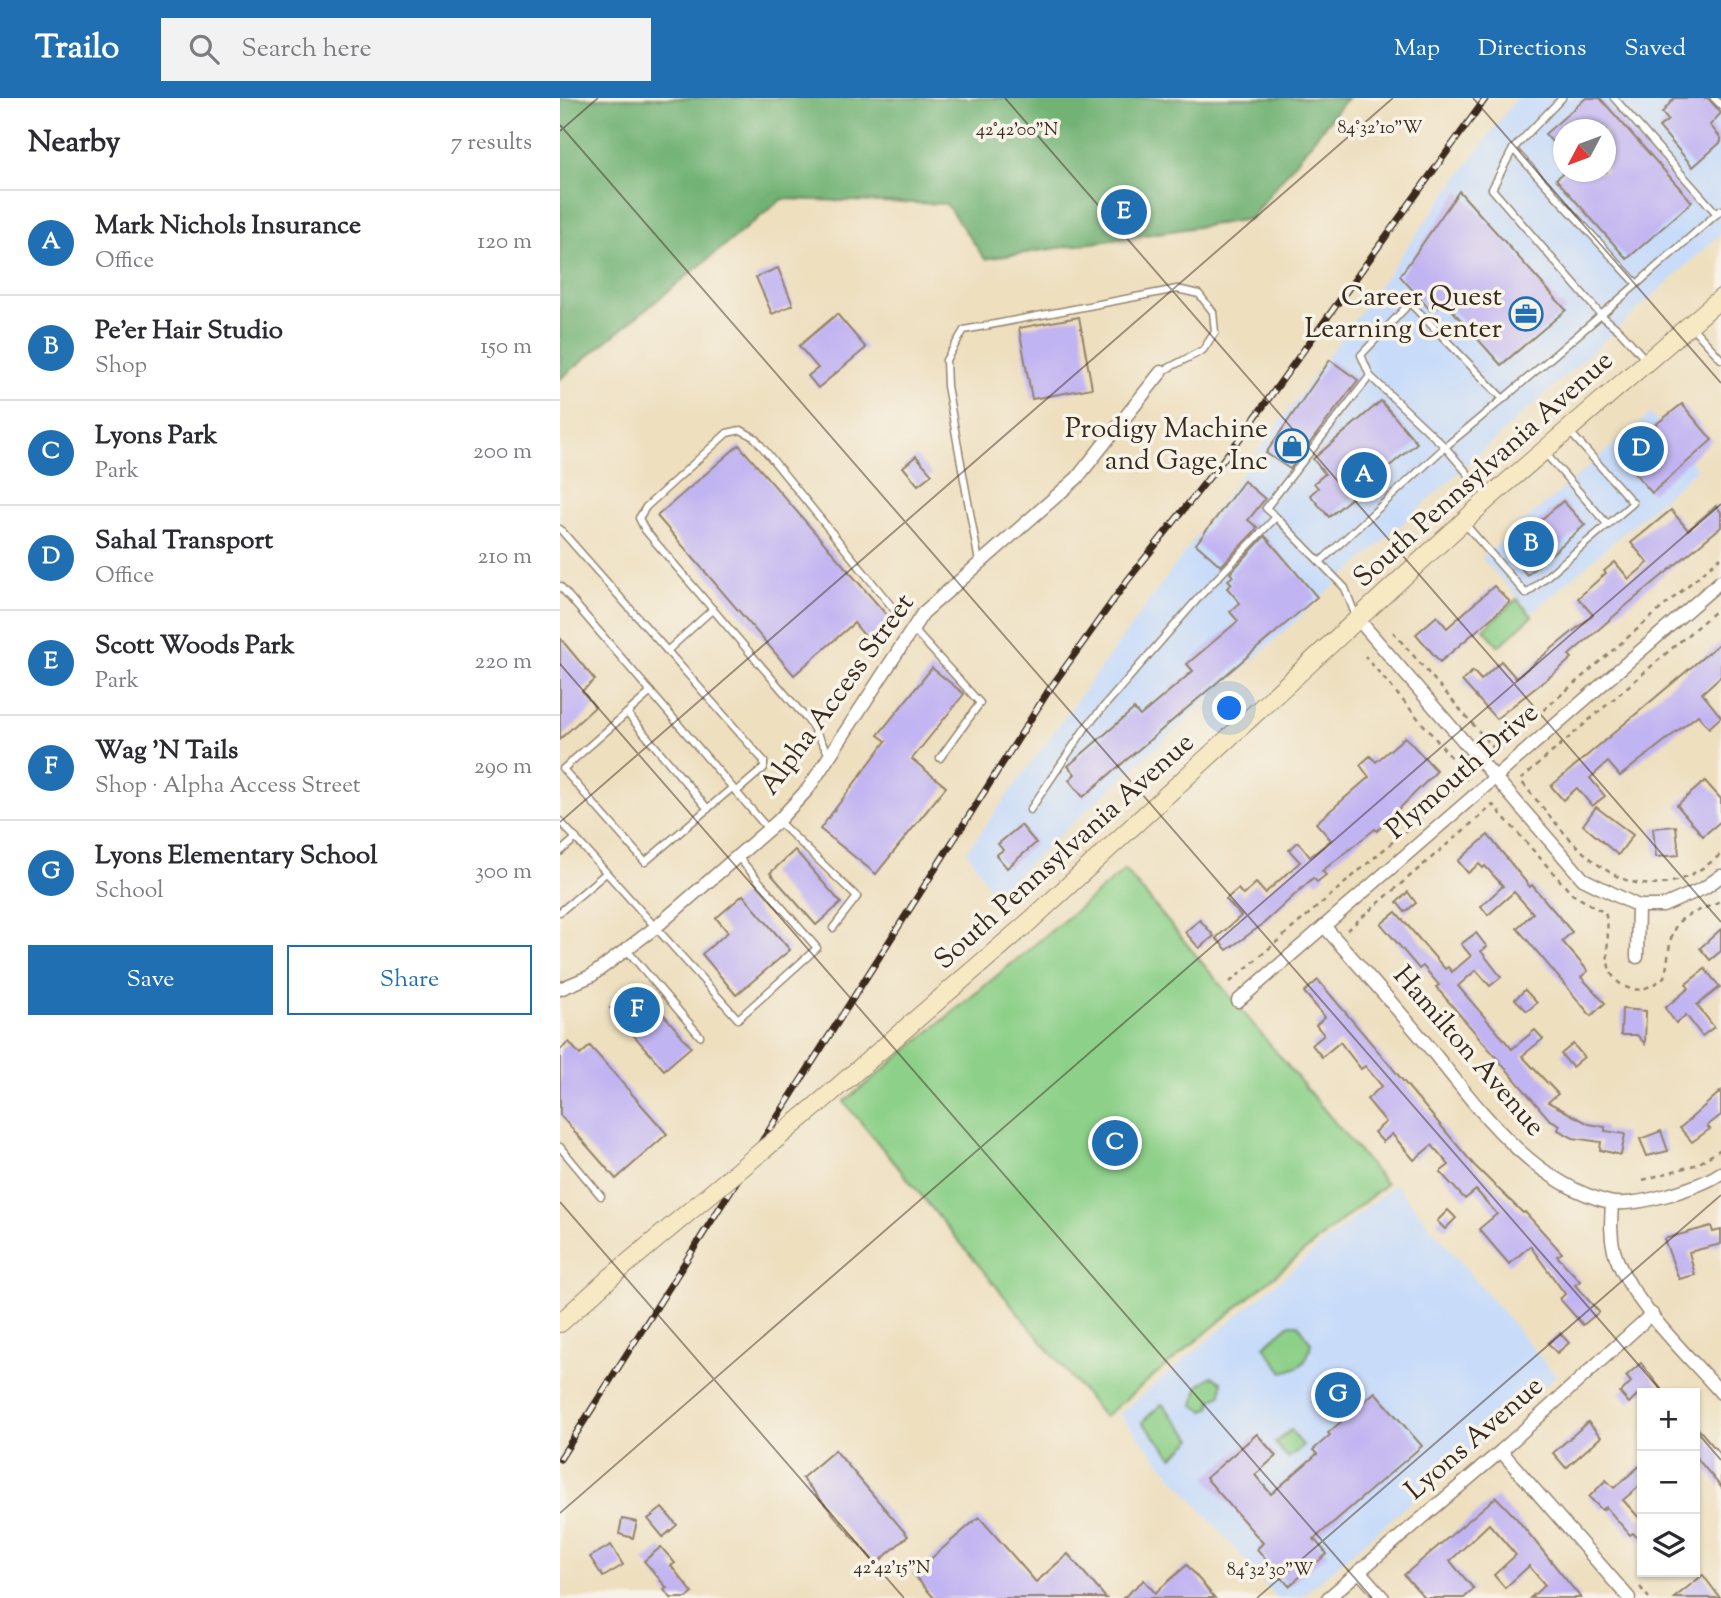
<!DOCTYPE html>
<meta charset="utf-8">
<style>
body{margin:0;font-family:"Sorts Mill Goudy",serif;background:#f2f2f3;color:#2b2b33}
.controls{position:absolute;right:21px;bottom:21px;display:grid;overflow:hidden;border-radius:0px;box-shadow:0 2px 5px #0004}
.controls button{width:63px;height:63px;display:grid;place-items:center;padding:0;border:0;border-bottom:2px solid #e1e1e2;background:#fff;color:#2b2b33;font:35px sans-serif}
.compass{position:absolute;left:993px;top:21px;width:63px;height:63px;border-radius:50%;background:#fff;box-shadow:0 2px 5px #0004;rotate:229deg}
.you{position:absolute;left:670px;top:611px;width:24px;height:24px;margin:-18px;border:5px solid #fff;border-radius:50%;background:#1a73e8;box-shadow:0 0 0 10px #1a73e833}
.badge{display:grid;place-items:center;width:46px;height:46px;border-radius:50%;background:#1f6fb2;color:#fff;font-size:23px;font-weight:700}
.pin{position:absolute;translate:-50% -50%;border:4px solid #fff;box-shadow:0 2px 7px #0006}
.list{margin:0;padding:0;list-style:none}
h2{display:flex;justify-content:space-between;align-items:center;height:91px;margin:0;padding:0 28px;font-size:30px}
h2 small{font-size:23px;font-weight:400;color:#7c7c81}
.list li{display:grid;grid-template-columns:46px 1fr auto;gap:21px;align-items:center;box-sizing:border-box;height:105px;padding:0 28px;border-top:2px solid #e1e1e2}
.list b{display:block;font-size:26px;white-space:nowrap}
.list p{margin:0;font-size:23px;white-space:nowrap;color:#7c7c81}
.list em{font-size:23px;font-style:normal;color:#7c7c81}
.actions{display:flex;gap:14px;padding:21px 28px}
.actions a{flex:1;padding:16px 0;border:2px solid #1f6fb2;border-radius:0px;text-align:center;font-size:24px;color:#1f6fb2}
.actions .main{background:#1f6fb2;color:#fff}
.icon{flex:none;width:38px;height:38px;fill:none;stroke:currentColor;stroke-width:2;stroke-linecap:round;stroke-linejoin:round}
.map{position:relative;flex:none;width:1161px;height:1500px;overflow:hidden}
header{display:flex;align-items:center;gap:42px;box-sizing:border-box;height:98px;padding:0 35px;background:#1f6fb2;color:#fff}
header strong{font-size:33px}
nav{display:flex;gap:38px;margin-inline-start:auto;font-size:24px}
.search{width:490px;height:63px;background:#f2f2f3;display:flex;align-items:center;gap:18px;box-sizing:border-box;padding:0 24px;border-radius:0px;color:#7c7c81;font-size:26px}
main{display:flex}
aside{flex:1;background:#fff}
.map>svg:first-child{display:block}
.built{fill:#c8dcf9;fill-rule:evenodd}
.green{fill:#8dd089;stroke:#647d54;stroke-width:2}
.forest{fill:#72b275;stroke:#566e4a;stroke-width:2}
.building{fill:#c1b4f2}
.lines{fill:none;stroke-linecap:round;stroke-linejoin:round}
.service-casing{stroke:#94846e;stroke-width:9}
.minor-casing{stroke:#94846e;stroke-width:15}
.secondary-casing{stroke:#94846e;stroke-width:20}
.path{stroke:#94846e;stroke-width:2.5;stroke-dasharray:5 5;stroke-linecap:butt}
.service{stroke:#fff;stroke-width:6}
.minor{stroke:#fff;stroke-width:12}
.secondary{stroke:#f6e9c3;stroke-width:18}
.rail-casing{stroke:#3b2a1e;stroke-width:7}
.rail{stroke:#f7f3e8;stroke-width:4.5;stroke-dasharray:13;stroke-linecap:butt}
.secondary-bridge-casing{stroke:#94846e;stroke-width:20;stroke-linecap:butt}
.secondary-bridge{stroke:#f6e9c3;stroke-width:18}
.ticks{fill:none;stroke:#3b2a1e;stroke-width:2;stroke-opacity:0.45}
.labels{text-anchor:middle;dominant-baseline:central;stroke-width:7;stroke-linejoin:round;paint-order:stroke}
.poi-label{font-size:28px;fill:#3b2a1e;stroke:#f7f3e8;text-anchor:end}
.street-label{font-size:28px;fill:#3b2a1e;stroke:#f7f3e8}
.ticks-label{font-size:18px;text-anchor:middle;fill:#3b2a1e;stroke:#f7f3e8;stroke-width:7;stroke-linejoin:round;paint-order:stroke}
</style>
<header>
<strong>Trailo</strong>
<div class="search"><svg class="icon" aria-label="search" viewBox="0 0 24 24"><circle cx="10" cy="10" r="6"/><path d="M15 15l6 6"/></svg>Search here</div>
<nav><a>Map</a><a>Directions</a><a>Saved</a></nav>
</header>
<main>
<aside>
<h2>Nearby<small>7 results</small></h2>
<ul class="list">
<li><span class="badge">A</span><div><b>Mark Nichols Insurance</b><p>Office</p></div><em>120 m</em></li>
<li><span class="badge">B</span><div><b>Pe'er Hair Studio</b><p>Shop</p></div><em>150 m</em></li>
<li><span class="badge">C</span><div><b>Lyons Park</b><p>Park</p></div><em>200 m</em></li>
<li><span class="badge">D</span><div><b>Sahal Transport</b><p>Office</p></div><em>210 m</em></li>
<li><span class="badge">E</span><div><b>Scott Woods Park</b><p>Park</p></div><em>220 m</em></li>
<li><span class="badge">F</span><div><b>Wag 'N Tails</b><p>Shop · Alpha Access Street</p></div><em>290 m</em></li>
<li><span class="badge">G</span><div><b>Lyons Elementary School</b><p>School</p></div><em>300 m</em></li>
</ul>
<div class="actions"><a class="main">Save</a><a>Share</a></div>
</aside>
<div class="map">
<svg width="1161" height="1500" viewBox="0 0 1161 1500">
<rect width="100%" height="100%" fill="#f7f3e8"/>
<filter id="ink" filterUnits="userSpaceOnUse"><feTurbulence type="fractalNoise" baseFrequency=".0143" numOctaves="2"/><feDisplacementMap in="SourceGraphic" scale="14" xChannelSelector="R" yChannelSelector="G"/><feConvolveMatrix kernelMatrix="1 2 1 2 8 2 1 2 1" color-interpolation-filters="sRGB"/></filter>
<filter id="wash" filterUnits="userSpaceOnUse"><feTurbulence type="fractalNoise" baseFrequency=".00686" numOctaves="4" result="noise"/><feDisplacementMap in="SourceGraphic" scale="28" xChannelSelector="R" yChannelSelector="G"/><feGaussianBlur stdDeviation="1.57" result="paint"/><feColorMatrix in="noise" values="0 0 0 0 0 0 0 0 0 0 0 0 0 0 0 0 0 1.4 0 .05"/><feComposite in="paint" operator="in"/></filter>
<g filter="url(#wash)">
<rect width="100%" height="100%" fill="#eedfbf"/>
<g class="built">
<path d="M956,0H1161V136L434,797L407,753ZM1004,32H1046V74H1004Z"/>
<polygon points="1090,316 1137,371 972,515 922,460"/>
<polygon points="835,1086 996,1278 740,1500 717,1500 559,1316"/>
</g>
<g class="green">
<polygon points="957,501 972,518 939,548 924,531"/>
<polygon points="565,772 826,1086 544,1319 284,1004"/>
<path d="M730,1226H738L751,1245C747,1265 743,1269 723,1274L704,1248Z"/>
<polygon points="652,1278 662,1285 661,1297 652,1302 651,1309 645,1313 634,1308 638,1288"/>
<polygon points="602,1306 633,1341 613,1359 582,1324"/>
<polygon points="731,1332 743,1348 728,1360 715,1345"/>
</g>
<polygon class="forest" points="0,0 787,0 690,121 425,161 386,106 222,101 0,281"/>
<g id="blocks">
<g class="building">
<polygon points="1026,0 1040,0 1132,104 1067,161 996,81 1005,74 1046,74 1046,32 1004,32 1004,57 985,36"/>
<polygon points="1114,0 1148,0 1161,15 1150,27 1161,40 1161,44 1133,69 1099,29 1108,22 1102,15"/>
<polygon points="899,93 1006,212 941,267 884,203 871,213 840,178"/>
<polygon points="218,170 233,207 212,216 196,179"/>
<polygon points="277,216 306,250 258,290 248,278 258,270 239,248"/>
<polygon points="519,219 532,290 472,301 459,230"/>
<polygon points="770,262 798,282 730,371 706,355"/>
<polygon points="821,303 857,345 769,419 750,397 758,390 754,385 765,376 753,361"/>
<polygon points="1122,306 1152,342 1092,395 1058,356"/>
<polygon points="179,347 331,522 308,542 294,525 234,577 97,418"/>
<polygon points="356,358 372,376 358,387 343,369"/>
<polygon points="684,383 705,401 688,422 697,429 693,435 661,468 636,446"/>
<polygon points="1003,403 1025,427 967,477 946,452"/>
<polygon points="1156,408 1161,414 1161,429 1068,506 1009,557 1012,560 997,573 936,621 902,583 913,573 921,582 941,563 956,580 1033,517 1018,500 1046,475 1044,473 1055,464 1069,481 1088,465 1071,445 1111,412 1128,432"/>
<polygon points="705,438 757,499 523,699 509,682 515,676 508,668 574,611 580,618 633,573 627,566 678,523 670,514 680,505 667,490 672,486 668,482 673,478 670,475"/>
<polygon points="934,488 950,504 880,564 856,536 877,518 887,530"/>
<polygon points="0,540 35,582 22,593 35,609 0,641"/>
<polygon points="1161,544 1161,578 1142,595 1161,619 1149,630 1138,617 1060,678 1048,664 1030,680 1045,698 1032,708 1017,690 1003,702 991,688"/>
<polygon points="372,570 404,596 352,661 386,689 316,776 260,731 326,643 318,637"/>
<polygon points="845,639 877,673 817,733 815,731 762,773 766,777 757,784 753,780 702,827 667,852 656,840 681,818 666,801 678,791 683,797 696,785 705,795 740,764 729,752 738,744 750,759 771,742 756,725 809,679 800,667 810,658 816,664"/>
<polygon points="1145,683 1161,701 1161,723 1143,738 1117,707"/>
<polygon points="1036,709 1073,737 1058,757 1023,727"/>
<polygon points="461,727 476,745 447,770 436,757 443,752 438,746"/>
<polygon points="1116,728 1119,757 1096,759 1093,730"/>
<polygon points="928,737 970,789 972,787 1012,834 1002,843 1028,873 1021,879 1045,905 1031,918 957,830 973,815 954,794 928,817 921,808 943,788 925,768 923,770 919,766 908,775 898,763"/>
<polygon points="235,752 281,805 256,827 210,775"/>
<polygon points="848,794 856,805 845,814 837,804"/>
<polygon points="183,797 230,852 176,897 142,856 168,834 156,820"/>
<polygon points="836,814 885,871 888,869 892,874 911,858 901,846 916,835 927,849 921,853 941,879 930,888 916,872 898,888 952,951 975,932 983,941 962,958 998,996 988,1004 1029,1026 1045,1029 1045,1033 1065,1036 1061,1057 1040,1052 1041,1044 1013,1040 998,1032 1000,1027 989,1021 876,889 879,887 863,868 859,871 821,826"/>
<polygon points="640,822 654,838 639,850 625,834"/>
<polygon points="1161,831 1161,853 1150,862 1140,850"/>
<polygon points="1145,871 1160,889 1137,907 1154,929 1142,938 1126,917 1116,925 1105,910 1129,890 1126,886"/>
<polygon points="758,882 914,1067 963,1115 965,1114 1002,1155 997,1158 1020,1183 1015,1187 1039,1214 1023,1227 1000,1201 1005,1196 970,1148 949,1166 919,1131 937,1116 916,1092 905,1101 880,1074 889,1067 872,1047 854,1062 832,1036 823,1044 814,1034 826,1024 807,1001 822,988 805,968 801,971 780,944 762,959 752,947 764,937 756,927 765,919 744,894"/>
<polygon points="83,892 131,949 104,972 50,910 66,896 71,902"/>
<polygon points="965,892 977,905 967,913 955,901"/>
<polygon points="1062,911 1086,913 1085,946 1077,937 1061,937"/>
<polygon points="9,944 20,957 30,948 107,1036 56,1081 0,1017 0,952"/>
<polygon points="1013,946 1024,959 1012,969 1001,956"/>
<polygon points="1161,993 1161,1017 1147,1028 1150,1031 1132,1044 1120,1030"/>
<polygon points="1101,1033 1108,1053 1087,1058 1080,1041"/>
<polygon points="888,1112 896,1120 885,1131 877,1123"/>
<polygon points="1151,1128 1153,1134 1161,1132 1161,1146 1129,1154 1135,1177 1119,1181 1104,1141"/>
<polygon points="1000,1235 1009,1245 997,1255 988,1245"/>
<polygon points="1081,1265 1104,1295 1079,1295 1069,1305 1060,1295 1071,1284 1066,1278"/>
<polygon points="815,1294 862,1348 754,1441 767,1456 729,1488 697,1451 703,1445 646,1380 697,1336 716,1358 695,1377 711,1396 757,1356 753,1352 770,1337 768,1335"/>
<polygon points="1028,1324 1041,1339 1006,1370 993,1355"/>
<polygon points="1135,1327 1161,1357 1161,1389 1135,1358"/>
<polygon points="275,1352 348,1438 316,1466 242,1380"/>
<polygon points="1082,1366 1082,1386 1063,1402 1082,1423 1082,1445 1073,1435 1070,1437 1046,1409 1042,1412 1029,1399 1046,1382 1054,1390"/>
<polygon points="936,1399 957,1421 1021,1500 970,1500 985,1487 969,1468 945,1490 934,1477 956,1457 929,1426 890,1463 914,1491 904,1500 865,1500 844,1477"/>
<polygon points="102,1410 117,1427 103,1439 88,1421"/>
<polygon points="419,1419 476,1484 508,1456 546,1500 374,1500 353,1476"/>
<polygon points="62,1421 77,1424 73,1440 59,1436"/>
<polygon points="51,1447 63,1467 43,1479 30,1459"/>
<polygon points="101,1449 115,1465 111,1468 133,1495 127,1500 111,1500 104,1492 107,1490 84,1463"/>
<polygon points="627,1467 655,1500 563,1500 584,1482 595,1495"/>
<polygon points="1143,1477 1160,1500 1114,1500"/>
</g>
</g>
</g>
<g filter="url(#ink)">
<use href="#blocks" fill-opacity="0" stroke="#94846e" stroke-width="2"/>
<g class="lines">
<defs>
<g id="service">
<polyline points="1002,0 953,51 1077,186 1161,112"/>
<polyline points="1054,0 1157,116"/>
<polyline points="1154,0 1161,7"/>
<polyline points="1077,186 1041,217 1061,234 1086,262"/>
<polyline points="1131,228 1161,261"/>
<polyline points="943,301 1041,217 932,91 953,51"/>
<polyline points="985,355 1048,427"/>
<polyline points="716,419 706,410 810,278 885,349 943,301 850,205 801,257 810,278"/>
<polyline points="905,426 966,496 1073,405 1009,333"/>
<polyline points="0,431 204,663 204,670 176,694"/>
<polyline points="419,464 387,288 386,262 404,232 617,191 639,196 653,214 655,234 643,252 601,274"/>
<polyline points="760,464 885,349 928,399"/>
<polyline points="0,488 208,731"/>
<polyline points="353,531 420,605 380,660"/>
<polyline points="107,553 153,511"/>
<polyline points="91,594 3,671 85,764 172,690"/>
<polyline points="67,615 148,711"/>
<polyline points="270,658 250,625 85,432 79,420 86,409 167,335 181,332 195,340 337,515"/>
<polyline points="470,712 526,629 641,497 716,419 785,490 796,519"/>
<polyline points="0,723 178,921 257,850 178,759"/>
<polyline points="218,723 297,799 273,830"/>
<polyline points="0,754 16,740"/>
<polyline points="0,814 46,775"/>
<polyline points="66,851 140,938"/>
<polyline points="0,1049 41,1098"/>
</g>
<g id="minor">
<polyline points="797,520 1023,781 1078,808 1103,808 1144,790 1161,778"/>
<path d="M764,828C796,864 828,900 859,937C911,999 965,1083 1049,1104C1074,1110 1139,1090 1161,1075"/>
<polyline points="1077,859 1078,808"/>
<polyline points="0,891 31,878 96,829 218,723 248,691 363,515 517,380 601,274"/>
<polyline points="678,903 1161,483"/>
<path d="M1052,1105C1051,1122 1050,1137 1054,1153C1069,1203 1127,1256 1161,1295"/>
<polyline points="941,1353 1069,1500"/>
<polyline points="799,1473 823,1500"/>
<polyline points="768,1500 941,1353 1092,1216"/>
</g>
<g id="secondary">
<polyline points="257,1007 470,823 929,400 1161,200"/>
<polyline points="0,1225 51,1179"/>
</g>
</defs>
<use href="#service" class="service-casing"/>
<use href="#minor" class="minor-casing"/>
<use href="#secondary" class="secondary-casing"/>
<g class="path">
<path d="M1161,508L960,682C1016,749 1071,833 1161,756"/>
<polyline points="833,534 936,653 1161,459"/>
<path d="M787,832L933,707L1012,796L1045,815C1054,841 1035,876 1068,890C1081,895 1094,887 1104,879C1110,863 1107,833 1121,822C1133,813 1149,810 1161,802"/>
<polyline points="670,884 908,679 805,558"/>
<polyline points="1083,1082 1138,1066 1161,1051"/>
<polyline points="1080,1489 1089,1500"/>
</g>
<use href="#service" class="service"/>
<use href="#minor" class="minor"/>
<use href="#secondary" class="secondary"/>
<defs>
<polyline id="rail" points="0,1361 489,592 567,483 678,343 926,0"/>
</defs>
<use href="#rail" class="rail-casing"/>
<use href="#rail" class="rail"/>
<defs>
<polyline id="secondary-bridge" points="51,1179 257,1007"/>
</defs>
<use href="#secondary-bridge" class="secondary-bridge-casing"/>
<use href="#secondary-bridge" class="secondary-bridge"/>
</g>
</g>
<path class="ticks" d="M445,0L1161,824M913,0L1161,285M0,27L1103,1295M0,33L38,0M0,566L812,1500M0,724L833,0M0,1104L344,1500M1135,1332L1161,1362M0,1415L1161,406M697,1500L1161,1097"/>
<defs>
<symbol id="office-ring" viewBox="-11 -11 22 22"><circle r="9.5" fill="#f7f3e8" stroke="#1f6fb2" stroke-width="1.5"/><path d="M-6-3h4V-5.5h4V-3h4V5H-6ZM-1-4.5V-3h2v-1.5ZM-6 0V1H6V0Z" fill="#1f6fb2"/></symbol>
<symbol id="shop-ring" viewBox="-11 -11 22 22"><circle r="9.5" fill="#f7f3e8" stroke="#1f6fb2" stroke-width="1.5"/><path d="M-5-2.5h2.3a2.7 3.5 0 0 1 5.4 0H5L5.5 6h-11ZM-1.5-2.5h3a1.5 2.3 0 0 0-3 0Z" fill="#1f6fb2"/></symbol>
</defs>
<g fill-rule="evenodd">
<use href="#office-ring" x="947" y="197" width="38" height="38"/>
<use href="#shop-ring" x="713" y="329" width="38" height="38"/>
</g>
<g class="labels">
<g class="poi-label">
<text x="942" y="200">Career Quest<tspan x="942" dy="32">Learning Center</tspan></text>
<text x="708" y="332">Prodigy Machine<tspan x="708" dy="32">and Gage, Inc</tspan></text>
</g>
<g class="street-label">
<text transform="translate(924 372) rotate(-42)">South Pennsylvania Avenue</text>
<text transform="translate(278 597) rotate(-54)">Alpha Access Street</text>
<text transform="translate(903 674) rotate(-41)">Plymouth Drive</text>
<text transform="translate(505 754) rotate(-42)">South Pennsylvania Avenue</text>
<text transform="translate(908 954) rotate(49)">Hamilton Avenue</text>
<text transform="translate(915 1341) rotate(-41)">Lyons Avenue</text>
</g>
</g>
<g class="ticks-label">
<text x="820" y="35">84°32'10"W</text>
<text x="457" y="37">42°42'00"N</text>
<text x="332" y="1475">42°42'15"N</text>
<text x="710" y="1477">84°32'30"W</text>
</g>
</svg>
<div class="controls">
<button>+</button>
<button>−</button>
<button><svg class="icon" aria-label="layers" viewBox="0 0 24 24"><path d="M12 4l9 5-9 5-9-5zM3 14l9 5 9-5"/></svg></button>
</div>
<svg class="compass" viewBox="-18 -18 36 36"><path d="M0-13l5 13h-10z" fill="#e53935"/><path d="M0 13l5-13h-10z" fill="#7c7c81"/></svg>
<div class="you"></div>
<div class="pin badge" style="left:804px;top:377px">A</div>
<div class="pin badge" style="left:971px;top:446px">B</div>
<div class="pin badge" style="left:555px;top:1045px">C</div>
<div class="pin badge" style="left:1081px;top:351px">D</div>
<div class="pin badge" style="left:564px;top:114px">E</div>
<div class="pin badge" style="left:77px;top:912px">F</div>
<div class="pin badge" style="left:778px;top:1297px">G</div>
</div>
</main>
